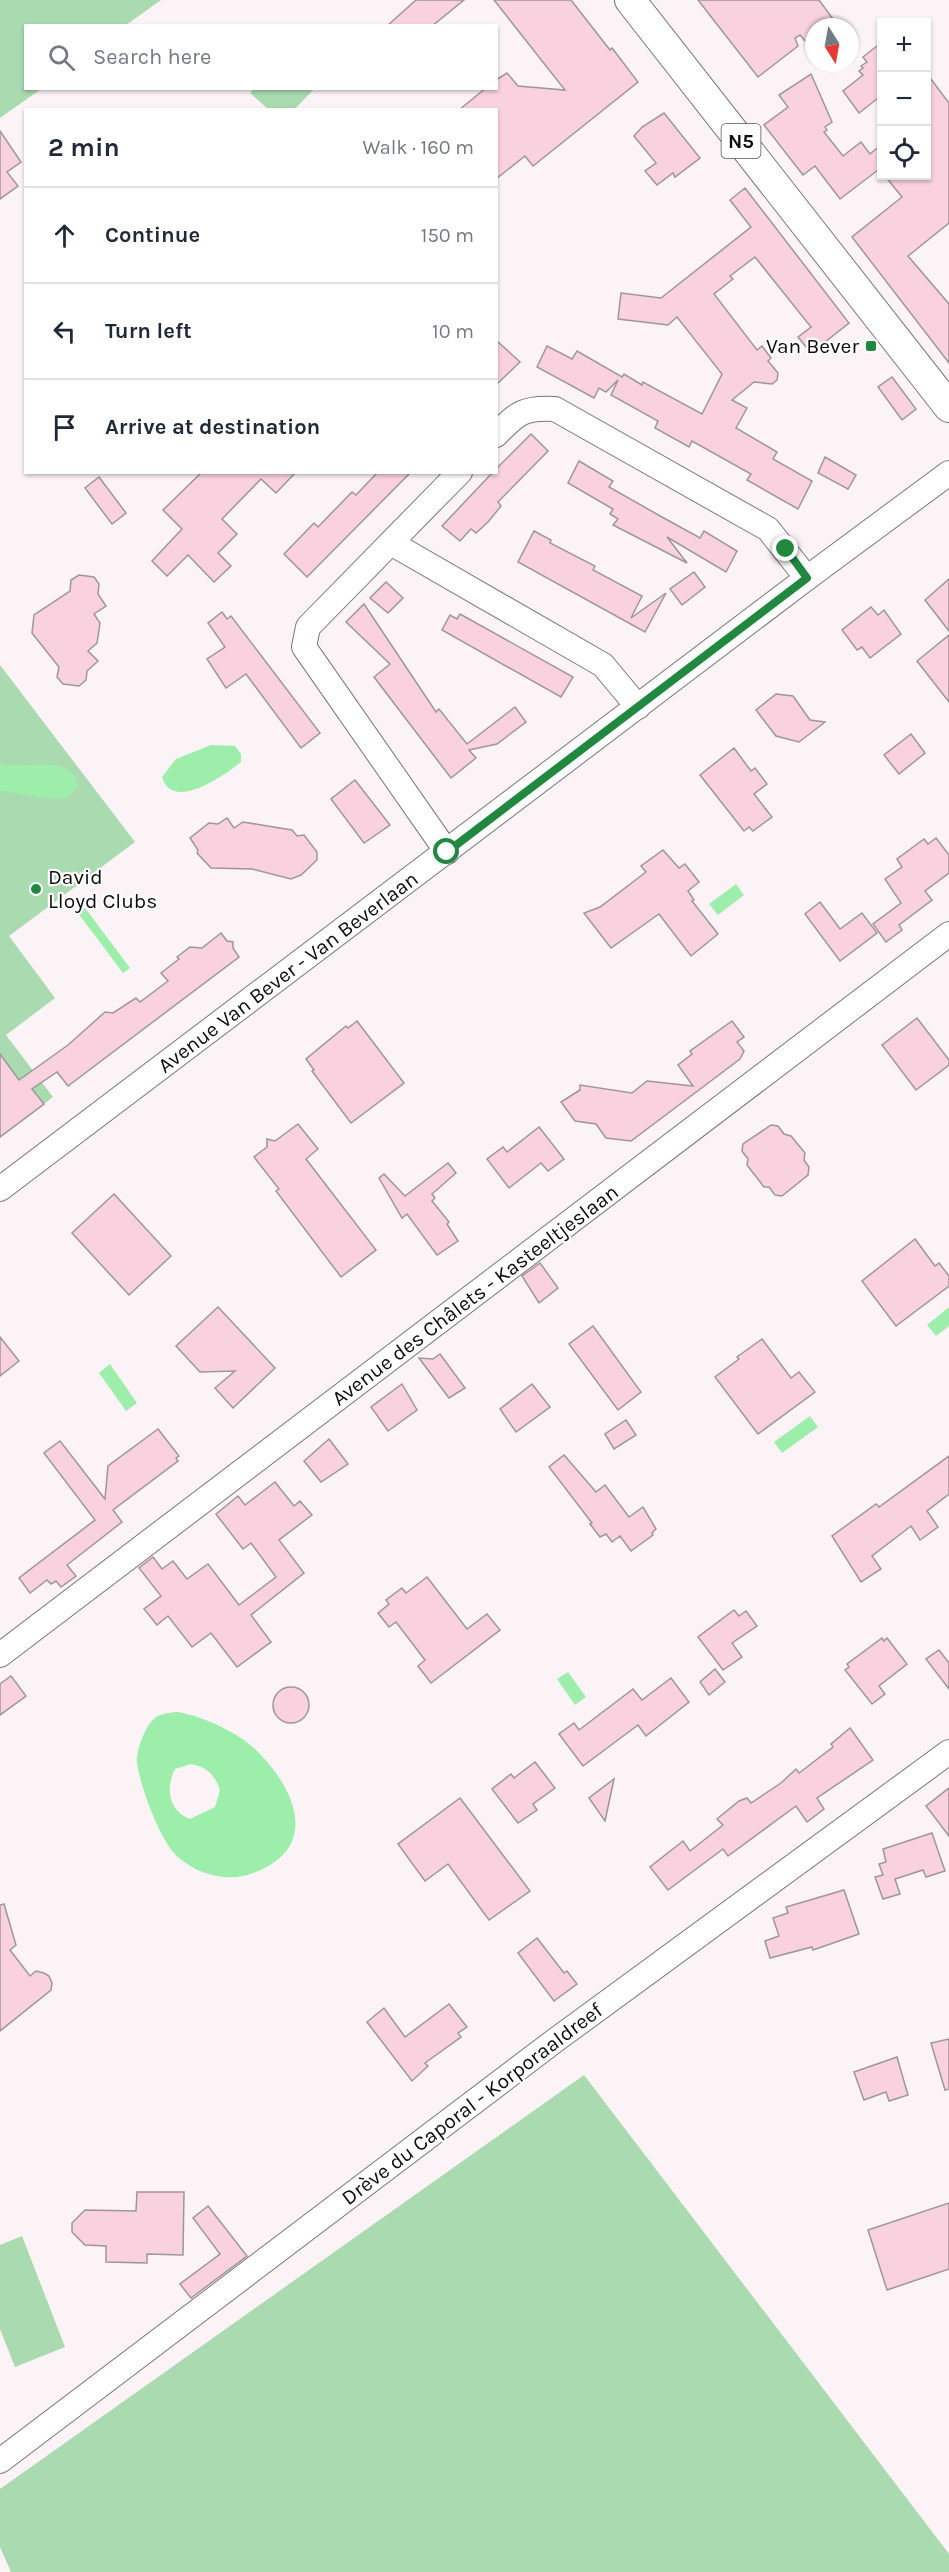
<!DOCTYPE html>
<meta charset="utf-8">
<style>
body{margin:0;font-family:Karla,sans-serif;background:#f6f6f7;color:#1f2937}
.controls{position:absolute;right:18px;top:18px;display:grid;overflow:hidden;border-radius:0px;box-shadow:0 2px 4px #0004}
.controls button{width:54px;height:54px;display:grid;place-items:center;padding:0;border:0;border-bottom:2px solid #e0e1e3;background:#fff;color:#1f2937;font:30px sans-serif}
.compass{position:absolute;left:805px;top:18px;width:54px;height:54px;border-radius:50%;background:#fff;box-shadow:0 2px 4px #0004;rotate:169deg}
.stop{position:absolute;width:18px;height:18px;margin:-14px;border:4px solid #21893f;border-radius:50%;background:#fff}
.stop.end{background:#21893f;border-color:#fff;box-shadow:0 2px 6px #0008}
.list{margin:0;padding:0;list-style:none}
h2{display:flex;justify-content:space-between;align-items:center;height:78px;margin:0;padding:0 24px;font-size:26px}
h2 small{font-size:20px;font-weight:400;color:#747a83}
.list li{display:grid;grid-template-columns:39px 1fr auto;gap:18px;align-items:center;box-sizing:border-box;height:96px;padding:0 24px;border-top:2px solid #e0e1e3}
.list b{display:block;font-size:22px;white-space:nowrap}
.list em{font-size:20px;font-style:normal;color:#747a83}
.icon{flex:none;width:33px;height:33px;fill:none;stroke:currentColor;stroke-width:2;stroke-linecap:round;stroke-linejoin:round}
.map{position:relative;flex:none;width:949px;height:2572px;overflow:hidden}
.search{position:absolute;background:#fff;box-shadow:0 2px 4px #0004;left:24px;top:24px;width:474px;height:66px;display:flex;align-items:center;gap:15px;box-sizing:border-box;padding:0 21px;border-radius:0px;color:#747a83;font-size:22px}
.panel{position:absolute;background:#fff;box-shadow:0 2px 4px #0004;left:24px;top:108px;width:474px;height:366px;border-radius:0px}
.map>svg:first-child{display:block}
.green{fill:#a9dab0}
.water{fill:#9eeeab;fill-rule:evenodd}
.building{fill:#fad1df;stroke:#9e9799;stroke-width:1.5}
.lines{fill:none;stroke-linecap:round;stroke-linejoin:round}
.minor-casing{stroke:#7e7779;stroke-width:26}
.major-casing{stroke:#7e7779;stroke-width:32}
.minor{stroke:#fff;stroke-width:24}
.major{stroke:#fff;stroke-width:30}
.route{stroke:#21893f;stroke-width:8}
.poi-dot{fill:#21893f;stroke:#fff;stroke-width:2}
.labels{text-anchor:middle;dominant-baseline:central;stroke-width:4.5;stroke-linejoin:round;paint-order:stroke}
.shield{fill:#fff;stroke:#565555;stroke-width:1.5}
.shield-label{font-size:20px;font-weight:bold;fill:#0e0c0c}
.poi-label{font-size:21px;fill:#0e0c0c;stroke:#fff;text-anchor:end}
.street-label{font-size:21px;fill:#0e0c0c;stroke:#fff}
</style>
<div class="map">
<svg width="949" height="2572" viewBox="0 0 949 2572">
<rect width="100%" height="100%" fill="#fbf3f6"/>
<g class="green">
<polygon points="0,0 161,0 126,25 26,26 26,88 41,89 0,118"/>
<polygon points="254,89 254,88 314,89 294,110 268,109 250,93"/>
<polygon points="0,665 135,842 9,936 55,998 6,1035 53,1097 0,1137"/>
<polygon points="584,2075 949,2554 949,2572 11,2572 0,2547 0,2489"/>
<polygon points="22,2236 65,2347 15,2367 0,2329 0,2245"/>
</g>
<g class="water">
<path d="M211,745L235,746L241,754V762C226,774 172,813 162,777L176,759Z"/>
<path d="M0,764C21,770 76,752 77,787C74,790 71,795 67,797C53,803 15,791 0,791Z"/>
<polygon points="736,884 744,895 718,915 709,904"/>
<polygon points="85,908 130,968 123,973 78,913"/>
<polygon points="949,1307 949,1326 936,1336 927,1325"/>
<polygon points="110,1364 137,1403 126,1411 99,1373"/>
<polygon points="810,1416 818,1427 782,1453 774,1442"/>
<polygon points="568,1672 586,1697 575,1705 557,1679"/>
<path d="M177,1712C204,1716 242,1734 261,1755C297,1793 318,1847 256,1872C231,1883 200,1876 179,1858C161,1844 140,1786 137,1763C136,1752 144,1729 152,1721C158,1713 168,1713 177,1712ZM191,1764C207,1767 215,1775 220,1790L215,1807L190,1819C169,1811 165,1789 175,1769Z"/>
</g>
<g class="building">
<polygon points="416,0 464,0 432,26 387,26"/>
<polygon points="494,0 571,0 610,50 612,48 638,82 533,166 525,156 496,179 496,110 459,110 486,88 496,88 496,80 507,73 518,86 565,90"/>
<polygon points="698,0 819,0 833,19 823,27 814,27 814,34 805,41 800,35 795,38 798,46 758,77"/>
<polygon points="882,42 882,95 859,113 843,91 863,75 859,71 863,68 861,66 867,62 863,57"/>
<polygon points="811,74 832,122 825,127 827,130 824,132 843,156 861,142 870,154 882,144 882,167 840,199 815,166 803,175 764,125 788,107 779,95"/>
<polygon points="927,74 949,103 949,223 908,256 949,304 949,363 852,237 902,197 885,176 927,176"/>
<polygon points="664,113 700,158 675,177 673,173 657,185 645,171 656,163 634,136 642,127"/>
<polygon points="0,131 21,162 7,172 18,186 0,199"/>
<polygon points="745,188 849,323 811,353 798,337 811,327 755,257 730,276 733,279 714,294 757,350 762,346 771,358 768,361 778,373 777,380 772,384 754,382 732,400 747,408 736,428 777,452 773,459 812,481 798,509 747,480 751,474 692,441 689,447 655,428 658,421 611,395 618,380 606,392 599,388 594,398 537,367 547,346 572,359 577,351 622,377 624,374 642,385 643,382 702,414 722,374 677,317 668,325 618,319 621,293 661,298 751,227 730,200"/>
<polygon points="496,340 520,362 496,385"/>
<polygon points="892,377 916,409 902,420 878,387"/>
<polygon points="531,434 548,451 498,502 501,506 488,522 476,533 471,529 460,541 442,526 493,472 496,472 496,469"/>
<polygon points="825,457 856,475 848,489 818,473"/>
<polygon points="579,461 613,481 609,487 662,517 700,538 704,531 737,551 726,572 667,537 687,563 613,525 618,519 610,514 613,509 568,483"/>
<polygon points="202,472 296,472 276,493 261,479 222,519 237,534 218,553 231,566 214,582 188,555 167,576 152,561 182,529 163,510"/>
<polygon points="378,472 411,472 307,577 284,554 314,523 318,527 352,492 356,495"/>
<polygon points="99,477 126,513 112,524 85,488"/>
<polygon points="534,531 551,540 550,543 595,566 593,570 642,596 631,618 666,593 645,632 518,562"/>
<polygon points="694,572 705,587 682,605 670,589"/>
<polygon points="79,575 94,577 99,584 98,594 106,606 94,614 100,623 97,643 88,651 98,661 87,671 86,680 79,686 63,684 57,677 59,667 32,633 34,615 70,591 71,580"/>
<polygon points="949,579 949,631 925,600"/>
<polygon points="386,582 403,598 388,613 370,598"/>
<polygon points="364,604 436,712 439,709 467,744 515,707 526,722 497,744 469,750 476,758 451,778 374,677 390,664 346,622"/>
<polygon points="871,607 878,615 884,610 901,634 870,658 862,647 857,650 842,630"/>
<polygon points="222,612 227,619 231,616 320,733 301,748 246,674 226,688 207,659 225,647 208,623"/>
<polygon points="460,614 573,677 561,697 442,630 450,615 457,619"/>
<polygon points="949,635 949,702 917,661"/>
<polygon points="776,694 793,696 810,720 825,722 799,742 776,736 756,710"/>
<polygon points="911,734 925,753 899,774 884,755"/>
<polygon points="734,748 751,771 755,768 767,784 754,794 772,817 753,831 749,827 744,831 700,775"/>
<polygon points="355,780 390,825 364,843 331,799"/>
<polygon points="227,818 234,828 243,822 292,830 297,836 304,835 317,852 317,860 301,875 291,879 252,869 211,868 197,853 198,850 190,838 209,823 218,824"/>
<polygon points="936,838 949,855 949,873 925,891 932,900 899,925 902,930 886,942 873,924 901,903 885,879 902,867 897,859 924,839 928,844"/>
<polygon points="663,850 679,868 685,864 699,882 688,891 694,900 692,901 718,934 691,956 659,914 611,948 584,913 600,907 646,872 641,866"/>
<polygon points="820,902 840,929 862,913 877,933 840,961 805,914"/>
<polygon points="221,933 227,941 233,942 233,948 239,957 68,1086 57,1072 32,1089 44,1104 0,1137 0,1054 19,1080 68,1045 105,1012 113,1013 136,998 140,1002 168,981 161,973 179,959 177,957 190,947 202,948"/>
<polygon points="917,1018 949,1060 949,1065 916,1090 882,1045"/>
<polygon points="357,1021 404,1083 351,1123 312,1071 314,1070 306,1059 346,1026 348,1028"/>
<polygon points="732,1021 744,1037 737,1042 744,1051 740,1059 631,1141 606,1138 596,1124 575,1121 561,1102 580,1090 580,1085 632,1093 647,1081 693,1086 678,1065 692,1054 690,1051"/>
<polygon points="298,1124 318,1149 306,1159 376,1250 341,1277 276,1191 279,1189 254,1157 267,1147 267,1139 275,1141"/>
<polygon points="771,1125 778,1126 784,1134 791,1136 805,1153 804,1160 809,1167 808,1175 782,1196 775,1195 769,1187 764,1187 747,1165 748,1159 742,1151 743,1144"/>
<polygon points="539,1127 564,1159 548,1171 541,1163 509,1188 487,1159 503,1147 507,1152"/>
<polygon points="448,1163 456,1173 432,1194 435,1198 432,1201 449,1222 447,1224 458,1241 437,1255 407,1214 402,1218 379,1178 384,1174 405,1196"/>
<polygon points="114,1194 171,1256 129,1295 72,1233"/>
<polygon points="915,1239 935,1266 939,1263 949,1276 949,1286 896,1326 862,1281"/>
<polygon points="540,1263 558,1288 539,1303 522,1276"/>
<polygon points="218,1307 275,1368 233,1408 215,1388 235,1371 200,1372 176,1346"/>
<polygon points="593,1326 641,1392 618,1410 569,1344"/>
<polygon points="0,1337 19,1361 0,1376"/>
<polygon points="762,1339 791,1378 799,1372 815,1392 758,1434 715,1377 739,1359 737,1357"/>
<polygon points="440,1354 465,1388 449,1398 419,1358 433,1359"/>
<polygon points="402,1384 417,1410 388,1431 371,1407"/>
<polygon points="532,1384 550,1407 516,1432 500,1409"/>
<polygon points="626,1420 636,1435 614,1449 605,1434"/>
<polygon points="158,1429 179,1456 176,1458 178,1461 113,1510 122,1522 67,1565 76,1576 61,1587 56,1581 51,1584 47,1580 30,1593 19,1578 95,1520 44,1453 60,1441 105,1499 108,1466"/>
<polygon points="329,1439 348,1464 321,1482 304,1461"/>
<polygon points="564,1455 596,1492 605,1485 629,1517 643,1507 656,1529 652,1533 653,1535 631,1551 620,1536 612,1542 606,1534 600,1537 590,1524 592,1523 549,1467"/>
<polygon points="949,1456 949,1494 927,1511 938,1527 920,1540 911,1526 872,1556 881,1569 861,1582 832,1536 876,1504 879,1507"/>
<polygon points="275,1482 294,1506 300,1501 312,1515 279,1540 304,1573 251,1615 271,1642 237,1667 211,1633 192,1647 168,1616 157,1625 144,1609 161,1596 139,1568 153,1557 162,1569 173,1561 187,1579 208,1564 239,1605 276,1577 251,1543 243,1549 216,1514 238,1496 245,1505"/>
<polygon points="427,1577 467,1629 487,1614 500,1630 431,1683 418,1666 425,1660 396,1622 389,1627 378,1613 389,1604 386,1600 402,1588 406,1593"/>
<polygon points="734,1610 739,1616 746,1611 757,1626 732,1643 742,1657 723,1670 698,1637"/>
<polygon points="882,1638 884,1641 887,1638 907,1664 879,1686 885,1694 872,1704 845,1670 849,1667 847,1664"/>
<polygon points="939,1650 949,1663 949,1689 926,1659"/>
<polygon points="715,1669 725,1682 709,1695 700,1682"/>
<polygon points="11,1676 26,1696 0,1715 0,1684"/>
<polygon points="671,1678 689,1702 646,1736 638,1725 583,1766 559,1734 574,1723 579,1730 633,1689 642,1700"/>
<circle cx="291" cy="1705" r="18"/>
<polygon points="850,1728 873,1760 817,1798 824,1809 807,1822 796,1806 728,1856 723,1849 668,1890 650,1867 683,1841 690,1851 723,1825 717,1819 739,1801 747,1798 751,1803 781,1783 796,1769 799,1773 833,1747 831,1744"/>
<polygon points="535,1762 555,1788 533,1804 537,1810 518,1823 492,1789 511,1774 514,1778"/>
<polygon points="614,1779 605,1821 589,1798"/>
<polygon points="949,1788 949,1836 926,1806"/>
<polygon points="460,1798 530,1891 489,1920 448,1864 425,1881 398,1844"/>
<polygon points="932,1833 945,1871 926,1877 923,1870 895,1879 900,1894 883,1899 875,1877 883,1875 879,1864 886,1862 883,1849"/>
<polygon points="844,1890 859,1934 813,1950 812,1947 770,1958 765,1941 779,1936 773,1918 788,1913 786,1907"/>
<polygon points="4,1904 16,1945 10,1950 30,1976 36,1971 44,1973 49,1976 52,1983 51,1990 0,2031 0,1905"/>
<polygon points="537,1938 564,1973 567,1971 577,1984 554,2001 518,1953"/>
<polygon points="449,2004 467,2027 458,2033 461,2037 425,2063 428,2066 412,2081 367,2022 384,2008 405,2037"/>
<polygon points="949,2039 949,2089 945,2090 931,2043"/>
<polygon points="897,2057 908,2095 889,2101 886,2092 864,2100 854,2072"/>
<polygon points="137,2192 184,2192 183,2255 147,2254 147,2263 106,2262 106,2246 85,2245 72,2232 72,2223 85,2210 136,2211"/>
<polygon points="949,2203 949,2269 887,2290 868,2230"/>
<polygon points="208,2206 247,2256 191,2298 180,2284 220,2254 193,2218"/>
</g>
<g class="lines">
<defs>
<g id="minor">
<path d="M496,435C517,413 524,407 555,409L768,529L807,578"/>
<polyline points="391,543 603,665 638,707"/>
<polyline points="447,852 304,647 308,627 460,472"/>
<polyline points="0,1189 807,578 949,473"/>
<polyline points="0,1655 949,934"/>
<polyline points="0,2461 557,2039 949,1752"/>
</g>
<polyline id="major" points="630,0 949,407"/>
</defs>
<use href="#minor" class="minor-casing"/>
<use href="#major" class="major-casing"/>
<use href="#minor" class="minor"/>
<use href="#major" class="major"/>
</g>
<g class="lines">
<polyline class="route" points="447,852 807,578 786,549"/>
</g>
<g class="poi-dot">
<rect x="865" y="340" width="12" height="12" rx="3"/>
<circle cx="36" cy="889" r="6"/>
</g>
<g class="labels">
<rect class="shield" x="721.5" y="124" width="39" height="34" rx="4.5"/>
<g class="shield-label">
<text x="741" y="141">N5</text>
</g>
<g class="poi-label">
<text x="859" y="346">Van Bever</text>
<text x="48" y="877" text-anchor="start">David<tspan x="48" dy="24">Lloyd Clubs</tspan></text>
</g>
<g class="street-label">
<text transform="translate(288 972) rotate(-37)">Avenue Van Bever - Van Beverlaan</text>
<text transform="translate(475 1295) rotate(-37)">Avenue des Châlets - Kasteeltjeslaan</text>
<text transform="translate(472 2104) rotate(-37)">Drève du Caporal - Korporaaldreef</text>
</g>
</g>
</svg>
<div class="controls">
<button>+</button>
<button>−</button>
<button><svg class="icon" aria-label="locate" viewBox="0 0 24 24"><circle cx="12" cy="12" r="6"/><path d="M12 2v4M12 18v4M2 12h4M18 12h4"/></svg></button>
</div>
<svg class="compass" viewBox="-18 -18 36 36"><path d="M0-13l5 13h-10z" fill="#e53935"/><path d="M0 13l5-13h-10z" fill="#747a83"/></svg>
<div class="stop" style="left:447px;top:852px"></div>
<div class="stop end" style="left:786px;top:549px"></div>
<div class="search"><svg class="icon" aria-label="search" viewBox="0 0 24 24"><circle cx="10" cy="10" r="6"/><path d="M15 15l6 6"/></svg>Search here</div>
<section class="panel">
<h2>2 min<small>Walk · 160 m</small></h2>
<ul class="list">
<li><svg class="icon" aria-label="ahead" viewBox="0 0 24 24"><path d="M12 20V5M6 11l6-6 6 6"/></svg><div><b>Continue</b></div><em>150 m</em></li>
<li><svg class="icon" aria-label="left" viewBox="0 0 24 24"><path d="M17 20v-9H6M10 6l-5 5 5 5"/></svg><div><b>Turn left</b></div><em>10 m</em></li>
<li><svg class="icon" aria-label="arrive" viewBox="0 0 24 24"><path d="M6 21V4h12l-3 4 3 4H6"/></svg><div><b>Arrive at destination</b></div></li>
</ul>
</section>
</div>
